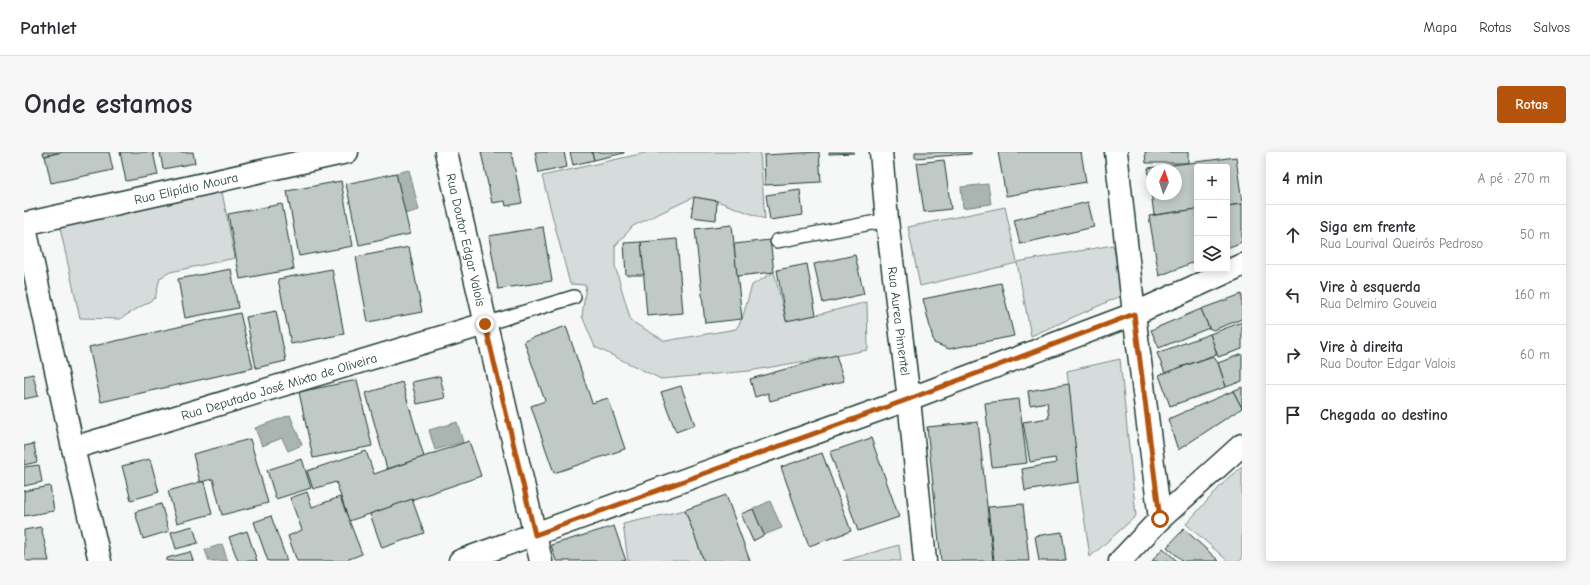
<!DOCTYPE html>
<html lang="pt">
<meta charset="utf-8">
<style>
body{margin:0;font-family:"Comic Neue",sans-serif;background:#f7f7f7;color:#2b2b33}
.controls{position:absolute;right:12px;top:12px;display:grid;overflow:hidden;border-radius:4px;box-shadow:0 2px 10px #0003}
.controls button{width:36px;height:36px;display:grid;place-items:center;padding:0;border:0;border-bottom:1px solid #e1e1e2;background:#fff;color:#2b2b33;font:20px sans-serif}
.compass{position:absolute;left:1122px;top:12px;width:36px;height:36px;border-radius:50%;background:#fff;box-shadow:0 2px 10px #0003;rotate:3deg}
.stop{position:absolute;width:12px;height:12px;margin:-9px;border:3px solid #b45309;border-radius:50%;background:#fff}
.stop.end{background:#b45309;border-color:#fff;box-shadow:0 1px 4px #0008}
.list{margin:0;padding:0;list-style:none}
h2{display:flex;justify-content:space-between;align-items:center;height:52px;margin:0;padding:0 16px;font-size:17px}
h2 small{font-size:13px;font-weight:400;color:#7c7c81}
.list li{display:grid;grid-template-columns:26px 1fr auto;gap:12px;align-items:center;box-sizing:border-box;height:60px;padding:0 16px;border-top:1px solid #e1e1e2}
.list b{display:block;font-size:15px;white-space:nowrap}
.list p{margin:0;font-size:13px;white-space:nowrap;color:#7c7c81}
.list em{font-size:13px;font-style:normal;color:#7c7c81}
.icon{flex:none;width:22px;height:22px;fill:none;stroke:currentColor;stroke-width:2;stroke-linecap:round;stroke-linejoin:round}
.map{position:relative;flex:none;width:1218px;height:409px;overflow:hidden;border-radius:4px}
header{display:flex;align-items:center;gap:24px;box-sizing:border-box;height:56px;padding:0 20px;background:#fff;border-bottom:1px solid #e1e1e2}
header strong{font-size:19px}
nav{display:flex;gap:22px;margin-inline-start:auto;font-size:14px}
.intro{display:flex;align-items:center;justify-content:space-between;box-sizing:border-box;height:96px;padding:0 24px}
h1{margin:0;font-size:28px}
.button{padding:10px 18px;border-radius:4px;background:#b45309;color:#fff;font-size:14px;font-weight:700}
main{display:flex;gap:24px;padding:0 24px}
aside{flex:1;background:#fff;border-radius:4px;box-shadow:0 2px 10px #0003}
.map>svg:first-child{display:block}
.green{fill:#d6dcdb;stroke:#7a8c88}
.water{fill:#aab5b1;stroke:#72857f}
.building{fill:#c0c9c6;stroke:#1f3d34;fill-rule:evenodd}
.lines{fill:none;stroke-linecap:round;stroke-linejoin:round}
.service-casing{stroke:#1f3d34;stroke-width:16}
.minor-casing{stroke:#1f3d34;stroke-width:25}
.tertiary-casing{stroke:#1f3d34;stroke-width:25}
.service{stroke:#fff;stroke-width:13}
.minor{stroke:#fff;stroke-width:22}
.tertiary{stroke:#fff;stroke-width:22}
.route{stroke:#b45309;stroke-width:5}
.labels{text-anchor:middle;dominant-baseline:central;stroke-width:3;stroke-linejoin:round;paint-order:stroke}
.street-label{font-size:13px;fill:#1f3d34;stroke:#fff}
</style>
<header>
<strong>Pathlet</strong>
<nav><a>Mapa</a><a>Rotas</a><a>Salvos</a></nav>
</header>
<div class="intro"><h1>Onde estamos</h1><a class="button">Rotas</a></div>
<main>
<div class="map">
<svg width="1218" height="409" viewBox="0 0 1218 409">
<rect width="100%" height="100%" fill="#f6f7f7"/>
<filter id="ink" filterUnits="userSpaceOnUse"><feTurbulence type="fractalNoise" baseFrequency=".025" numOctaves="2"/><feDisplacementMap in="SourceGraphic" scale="8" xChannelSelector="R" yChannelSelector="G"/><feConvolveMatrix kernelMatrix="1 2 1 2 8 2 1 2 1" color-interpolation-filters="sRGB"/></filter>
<g filter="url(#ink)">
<g class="green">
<polygon points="625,0 736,0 741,67 693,49 670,45 609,74 591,94 591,114 607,169 641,189 712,177 718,167 728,133 750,120 762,168 792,163 843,150 844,198 725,219 637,227 571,195 558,164 562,133 546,132 518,24"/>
<polygon points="198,40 211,106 146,120 136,126 131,146 96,167 56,166 36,76"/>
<polygon points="981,55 993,110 1089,93 1099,143 1007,184 993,111 896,134 884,75"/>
<polygon points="1096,207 1112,364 1066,405 1055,330 1043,219"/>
<polygon points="1218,315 1218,409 1204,409 1162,372 1205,325"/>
<polygon points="661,358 680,409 604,409 599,372"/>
<polygon points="875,393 877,409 819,409"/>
</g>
<g class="water">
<polygon points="385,18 395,58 381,62 372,21"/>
<polygon points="964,32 967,52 939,56 937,35"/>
<polygon points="266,263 278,293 264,299 258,286 238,294 231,276"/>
<polygon points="433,270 439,290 411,298 405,278"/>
<polygon points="746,349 758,376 740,383 729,357"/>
<polygon points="198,392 204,409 185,409 181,398"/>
</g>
<g class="building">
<polygon points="19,0 39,0 20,4"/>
<polygon points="38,0 85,0 89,18 27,31 21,4"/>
<polygon points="96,0 129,0 134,23 102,29"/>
<polygon points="136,0 169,0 171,11 139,17"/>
<polygon points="457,0 487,0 498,51 482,54 481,49 468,51"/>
<polygon points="511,0 540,0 543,15 515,21"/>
<polygon points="546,0 568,0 570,8 549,13"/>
<polygon points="568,0 600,0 600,1 570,8"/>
<polygon points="795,0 797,30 741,33 740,3"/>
<polygon points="805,0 830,0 830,1 805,2"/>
<polygon points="891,0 947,0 947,2 891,6"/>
<polygon points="974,0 1057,0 1062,30 982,44"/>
<polygon points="1121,0 1164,0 1164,11 1122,11"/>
<path d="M1212,5L1218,52L1203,54V15H1173V57L1130,63L1124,16ZM1128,18H1152V42H1128Z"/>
<polygon points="920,8 927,57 900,60 893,11"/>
<polygon points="372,21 386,82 335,93 322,32"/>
<polygon points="317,29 329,94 275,104 263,39"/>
<polygon points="776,38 779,63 746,68 742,43"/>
<polygon points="670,45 693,49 692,68 667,65"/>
<polygon points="1064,50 1070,75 996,92 990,68"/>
<polygon points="258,52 270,117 216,127 204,62"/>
<polygon points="1218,52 1218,90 1203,96 1203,54"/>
<polygon points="1173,57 1173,109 1135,124 1125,64"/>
<polygon points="708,73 718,167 681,171 671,77"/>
<polygon points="519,75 528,129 474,137 465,84"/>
<polygon points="653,87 659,161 623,164 617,90"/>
<polygon points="746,88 750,120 713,124 710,92"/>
<polygon points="617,90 620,123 602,123 600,91"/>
<polygon points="385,95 398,160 344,170 332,105"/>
<polygon points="831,103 840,142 799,151 790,112"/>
<polygon points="783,112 792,163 762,169 753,118"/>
<polygon points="207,117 214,156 161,166 154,127"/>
<polygon points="308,117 320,182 267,192 254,127"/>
<polygon points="977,131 990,184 925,197 910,191 899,147"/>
<polygon points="1218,142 1218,167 1189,178 1185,176 1177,157"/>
<polygon points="1177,157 1185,176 1135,196 1127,178"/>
<polygon points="252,159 262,209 232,216 222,165"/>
<polygon points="216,161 229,216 77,250 65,195"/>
<polygon points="1218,170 1218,197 1194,205 1186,182"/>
<polygon points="542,174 568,251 584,246 601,297 530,321 507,254 521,249 500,189"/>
<polygon points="1186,182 1193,202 1141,221 1133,201"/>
<polygon points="1218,202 1218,229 1202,235 1194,211"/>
<polygon points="812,203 820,229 746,249 744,241 731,245 726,227"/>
<polygon points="1189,204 1194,211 1202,235 1146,254 1135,223"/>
<polygon points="9,222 14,244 0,247 0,224"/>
<polygon points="416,224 421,246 393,252 388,230"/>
<polygon points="333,228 348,294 289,306 275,240"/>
<polygon points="378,230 400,305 363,317 342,241"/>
<polygon points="1045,232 1055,330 1001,339 998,317 1032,311 1031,306 1006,310 999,270 1025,266 1023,250 1006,253 1004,239"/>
<polygon points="657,234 671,273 652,280 637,240"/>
<polygon points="1218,235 1218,256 1209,239"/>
<polygon points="1209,239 1218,256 1154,298 1144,267"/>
<polygon points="995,247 1003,311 968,315 961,251"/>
<polygon points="954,270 969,409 917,409 903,275"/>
<polygon points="847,286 875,365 834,379 806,300"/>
<polygon points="226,287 244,351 198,363 189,327 176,330 169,302"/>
<polygon points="445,289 457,324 325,369 312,330 289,337 283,319 342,299 350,322"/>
<polygon points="10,292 13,310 0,313 0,294"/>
<polygon points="798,301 827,379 785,394 757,315"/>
<polygon points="126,307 135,340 107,348 98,314"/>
<polygon points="278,307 287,336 252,347 243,318"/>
<polygon points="15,313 18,330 0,334 0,315"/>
<polygon points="176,330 180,330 188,362 153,371 144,339"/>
<polygon points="26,334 30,359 0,364 0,339"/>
<polygon points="283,340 288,355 316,345 338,402 320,409 273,409 264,384 278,378 266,346"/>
<polygon points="702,343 726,409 680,409 661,358"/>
<polygon points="388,347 400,381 358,396 346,362"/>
<polygon points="137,352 145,379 119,387 111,360"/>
<polygon points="999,352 1005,409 970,409 964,355"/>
<polygon points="729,357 740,383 729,389 717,362"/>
<polygon points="247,364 263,409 244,409 230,370"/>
<polygon points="169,374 174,391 152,397 147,380"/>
<polygon points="590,374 602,409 532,409 527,393"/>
<polygon points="17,375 25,409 0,409 0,378"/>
<polygon points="1160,377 1195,409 1159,409 1143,395"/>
<polygon points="223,379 233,409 214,409 205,385"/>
<polygon points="1038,380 1042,409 1015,409 1011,384"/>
<polygon points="1139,396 1153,409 1128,409"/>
<polygon points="166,400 169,409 143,409 143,406"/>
</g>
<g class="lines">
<defs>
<g id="service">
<polyline points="753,89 863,68"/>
<polyline points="461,172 550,145"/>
</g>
<g id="minor">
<path id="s1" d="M422,0L517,409"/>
<path id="s2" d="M857,0L863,68L885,247L901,409"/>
<polyline points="1092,0 1110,162 1136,367"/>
<polyline points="0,71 49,296 76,409"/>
<path id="s3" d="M0,72L323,0"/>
<path id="s4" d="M49,296L461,172"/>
<polyline points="436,409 885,247 1110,162 1218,113"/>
</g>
<polyline id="tertiary" points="1096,409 1136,367 1218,293"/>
</defs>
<use href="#service" class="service-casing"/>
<use href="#minor" class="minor-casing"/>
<use href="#tertiary" class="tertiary-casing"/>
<use href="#service" class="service"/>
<use href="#minor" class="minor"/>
<use href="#tertiary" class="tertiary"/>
</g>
</g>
<g class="lines" filter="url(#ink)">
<polyline class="route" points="461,172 511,383 885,247 1110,162 1136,367"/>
</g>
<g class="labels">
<g class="street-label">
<text stroke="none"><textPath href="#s3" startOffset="166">Rua Elipídio Moura</textPath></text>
<text stroke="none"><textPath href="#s1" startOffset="90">Rua Doutor Edgar Valois</textPath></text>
<text stroke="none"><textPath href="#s2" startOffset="170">Rua Aurea Pimentel</textPath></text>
<text stroke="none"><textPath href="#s4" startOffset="215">Rua Deputado José Mixto de Oliveira</textPath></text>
</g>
</g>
</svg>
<div class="controls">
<button>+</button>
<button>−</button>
<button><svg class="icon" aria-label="layers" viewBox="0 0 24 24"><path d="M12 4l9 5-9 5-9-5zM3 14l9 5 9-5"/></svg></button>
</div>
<svg class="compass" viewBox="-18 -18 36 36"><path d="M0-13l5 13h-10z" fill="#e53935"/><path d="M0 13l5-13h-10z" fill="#7c7c81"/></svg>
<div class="stop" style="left:1136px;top:367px"></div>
<div class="stop end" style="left:461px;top:172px"></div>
</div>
<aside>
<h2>4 min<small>A pé · 270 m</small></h2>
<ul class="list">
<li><svg class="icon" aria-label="ahead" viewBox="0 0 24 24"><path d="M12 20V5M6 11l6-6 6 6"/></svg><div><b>Siga em frente</b><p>Rua Lourival Queirós Pedroso</p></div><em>50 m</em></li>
<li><svg class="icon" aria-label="left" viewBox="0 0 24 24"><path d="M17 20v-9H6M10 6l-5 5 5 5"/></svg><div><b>Vire à esquerda</b><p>Rua Delmiro Gouveia</p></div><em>160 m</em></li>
<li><svg class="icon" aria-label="right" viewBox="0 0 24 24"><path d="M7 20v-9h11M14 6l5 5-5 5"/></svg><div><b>Vire à direita</b><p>Rua Doutor Edgar Valois</p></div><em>60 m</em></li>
<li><svg class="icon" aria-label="arrive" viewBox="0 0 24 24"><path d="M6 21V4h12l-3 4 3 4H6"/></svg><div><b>Chegada ao destino</b></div></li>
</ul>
</aside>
</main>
